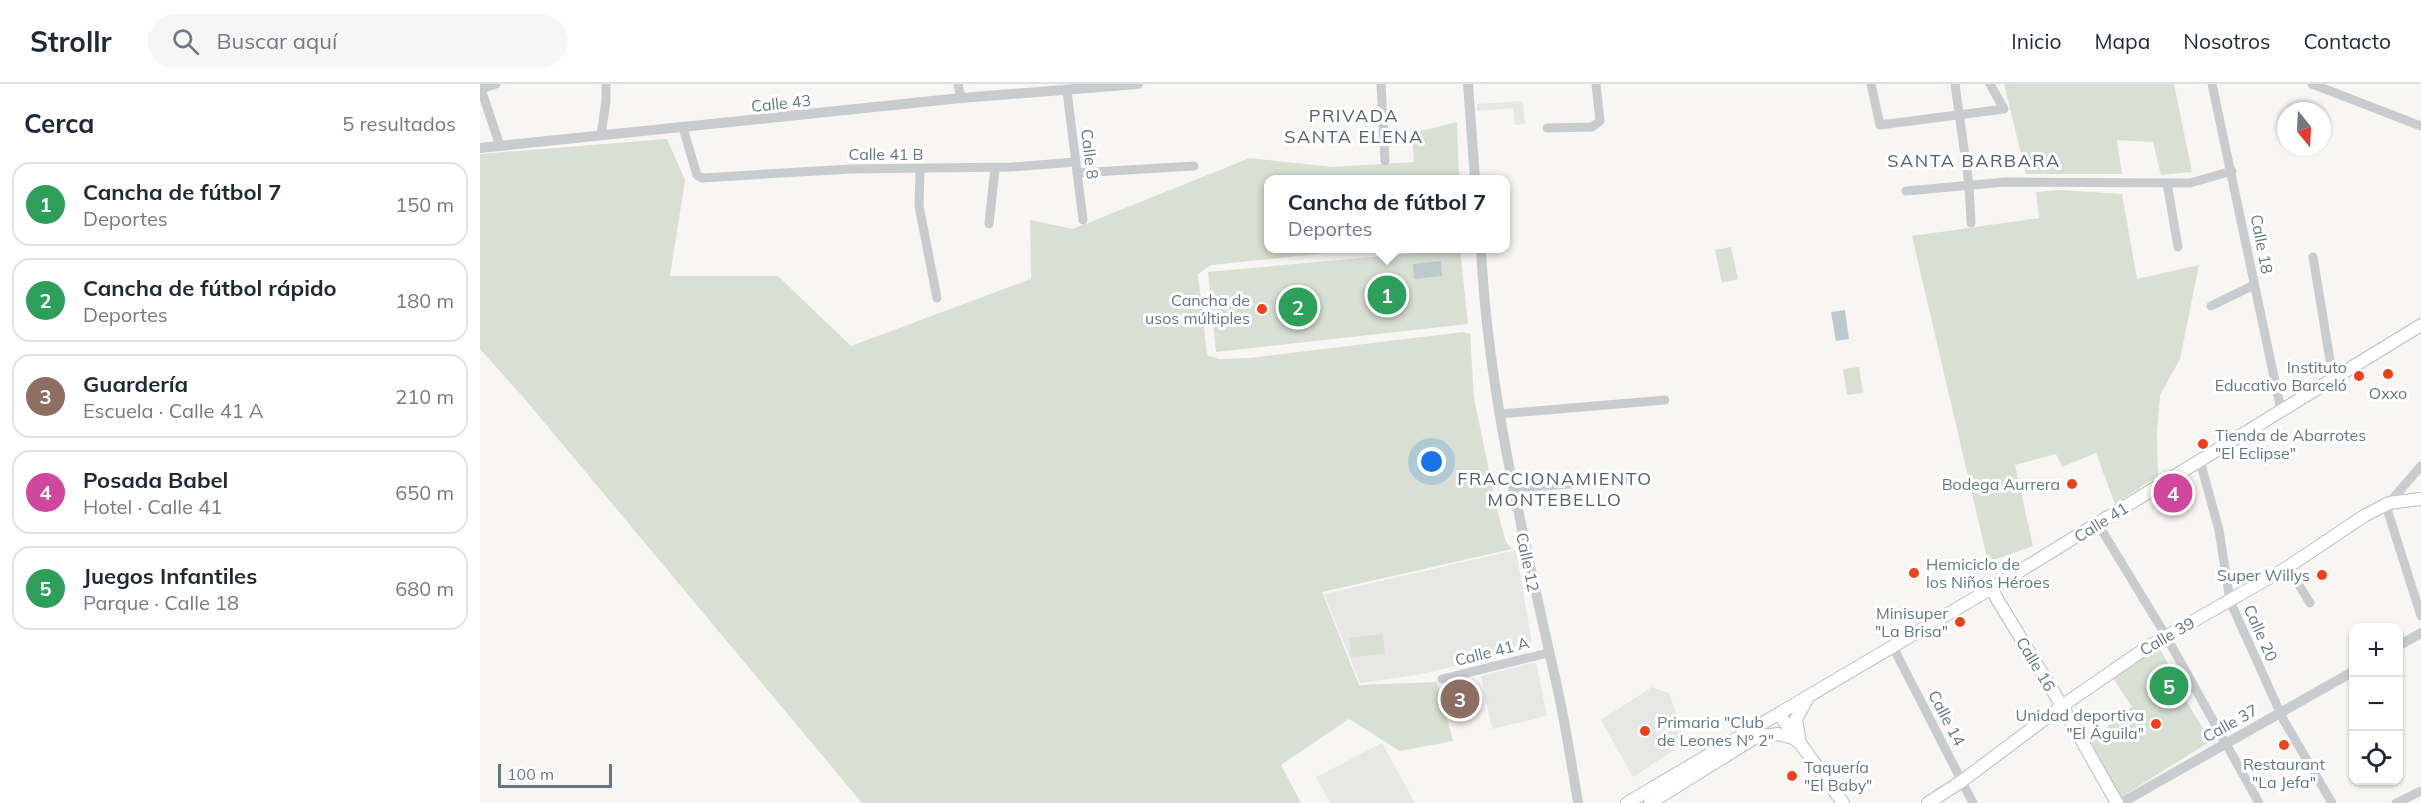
<!DOCTYPE html>
<html lang="es">
<meta charset="utf-8">
<style>
body{margin:0;font-family:Mulish,sans-serif;background:#f6f6f7;color:#1f2937}
.controls{position:absolute;right:18px;bottom:18px;display:grid;overflow:hidden;border-radius:12px;box-shadow:0 2px 4px #0004}
.controls button{width:54px;height:54px;display:grid;place-items:center;padding:0;border:0;border-bottom:2px solid #e0e1e3;background:#fff;color:#1f2937;font:30px sans-serif}
.compass{position:absolute;left:1797px;top:18px;width:54px;height:54px;border-radius:50%;background:#fff;box-shadow:0 2px 4px #0004;rotate:162deg}
.scale{position:absolute;left:18px;bottom:15px;width:114px;box-sizing:border-box;padding-left:6px;border:3px solid #637886;border-top:0;font-size:16px;line-height:21px;white-space:nowrap;color:#637886;-webkit-text-stroke:4px #fff;paint-order:stroke}
.you{position:absolute;left:952px;top:378px;width:21px;height:21px;margin:-15px;border:4px solid #fff;border-radius:50%;background:#1a73e8;box-shadow:0 0 0 9px #1a73e833}
.badge{display:grid;place-items:center;width:39px;height:39px;border-radius:50%;background:#1a73e8;color:#fff;font-size:20px;font-weight:700}
.pin{position:absolute;translate:-50% -50%;border:3px solid #fff;box-shadow:0 2px 6px #0006}
.popup{position:absolute;left:784px;top:91px;width:246px;height:78px;box-sizing:border-box;display:grid;place-content:center;border-radius:12px;background:#fff;filter:drop-shadow(0 2px 4px #0005);font-size:20px;white-space:nowrap;color:#747a83}
.popup b{font-size:22px;color:#1f2937}
.popup::after{content:'';position:absolute;left:50%;top:100%;margin-left:-12px;border:12px solid transparent;border-top-color:#fff}
.list{margin:0;padding:0;list-style:none}
h2{display:flex;justify-content:space-between;align-items:center;height:78px;margin:0;padding:0 24px;font-size:26px}
h2 small{font-size:20px;font-weight:400;color:#747a83}
.list li{display:grid;grid-template-columns:39px 1fr auto;gap:18px;align-items:center;box-sizing:border-box;height:84px;margin:0 12px 12px;padding:0 12px;border:2px solid #e0e1e3;border-radius:18px}
.list b{display:block;font-size:22px;white-space:nowrap}
.list p{margin:0;font-size:20px;white-space:nowrap;color:#747a83}
.list em{font-size:20px;font-style:normal;color:#747a83}
.icon{flex:none;width:33px;height:33px;fill:none;stroke:currentColor;stroke-width:2;stroke-linecap:round;stroke-linejoin:round}
.map{position:relative;flex:none;width:1941px;height:719px;overflow:hidden}
header{display:flex;align-items:center;gap:36px;box-sizing:border-box;height:84px;padding:0 30px;background:#fff;border-bottom:2px solid #e0e1e3}
header strong{font-size:28px}
nav{display:flex;gap:33px;margin-inline-start:auto;font-size:21px}
.search{width:420px;height:54px;background:#f6f6f7;display:flex;align-items:center;gap:15px;box-sizing:border-box;padding:0 21px;border-radius:33px;color:#747a83;font-size:22px}
main{display:flex}
aside{flex:1;background:#fff}
.map>svg:first-child{display:block}
.built{fill:#e7e8e6}
.green{fill:#d8dfd3}
.water{fill:#bcc9cd}
.lines{fill:none;stroke-linecap:round;stroke-linejoin:round}
.secondary-casing{stroke:#b8bec2;stroke-width:14}
.minor{stroke:#c9cccf;stroke-width:9}
.tertiary{stroke:#c9cccf;stroke-width:10}
.secondary{stroke:#fff;stroke-width:12}
.poi-dot{fill:#ef401a;stroke:#fff;stroke-width:2}
.labels{text-anchor:middle;dominant-baseline:central;stroke-width:6;stroke-linejoin:round;paint-order:stroke}
.street-label{font-size:16px;fill:#637886;stroke:#fff}
.poi-label{font-size:16px;fill:#637886;stroke:#fff;text-anchor:end}
.neighbourhood-label{font-size:18px;letter-spacing:1.5px;fill:#52616a;stroke:#fff}
</style>
<header>
<strong>Strollr</strong>
<div class="search"><svg class="icon" aria-label="search" viewBox="0 0 24 24"><circle cx="10" cy="10" r="6"/><path d="M15 15l6 6"/></svg>Buscar aquí</div>
<nav><a>Inicio</a><a>Mapa</a><a>Nosotros</a><a>Contacto</a></nav>
</header>
<main>
<aside>
<h2>Cerca<small>5 resultados</small></h2>
<ul class="list">
<li><span class="badge" style="background:#2e9e5b">1</span><div><b>Cancha de fútbol 7</b><p>Deportes</p></div><em>150 m</em></li>
<li><span class="badge" style="background:#2e9e5b">2</span><div><b>Cancha de fútbol rápido</b><p>Deportes</p></div><em>180 m</em></li>
<li><span class="badge" style="background:#8d6e63">3</span><div><b>Guardería</b><p>Escuela · Calle 41 A</p></div><em>210 m</em></li>
<li><span class="badge" style="background:#d1479c">4</span><div><b>Posada Babel</b><p>Hotel · Calle 41</p></div><em>650 m</em></li>
<li><span class="badge" style="background:#2e9e5b">5</span><div><b>Juegos Infantiles</b><p>Parque · Calle 18</p></div><em>680 m</em></li>
</ul>
</aside>
<div class="map">
<svg width="1941" height="719" viewBox="0 0 1941 719">
<rect width="100%" height="100%" fill="#f7f6f3"/>
<g class="built">
<polygon points="1043,17 1045,40 1035,41 1033,24 997,27 997,20"/>
<polygon points="1036,466 1052,559 1016,567 1017,573 936,591 880,599 844,510"/>
<polygon points="1056,578 1067,632 1012,645 1001,592"/>
<polygon points="1172,603 1189,609 1206,658 1153,693 1121,636"/>
<polygon points="902,659 935,719 850,719 836,693"/>
</g>
<g class="green">
<polygon points="1524,0 1694,0 1712,88 1681,91 1673,58 1637,56 1642,90 1546,90"/>
<polygon points="977,38 979,95 788,95 788,164 886,165 731,181 718,190 727,271 739,275 770,274 983,248 990,250 994,314 1018,430 1026,458 1032,465 842,508 879,601 957,598 973,657 920,667 869,635 801,681 821,719 382,719 43,313 0,265 0,70 187,55 205,96 190,192 298,192 371,262 551,195 550,136 593,145 770,74 853,83 934,78 932,49"/>
<polygon points="1580,106 1642,110 1657,195 1719,181 1700,275 1680,311 1677,350 1678,392 1635,420 1616,369 1582,383 1576,370 1535,381 1553,462 1508,478 1432,152 1559,134 1556,108"/>
<polygon points="1251,163 1258,195 1242,199 1235,166"/>
<polygon points="980,165 988,240 736,268 728,188"/>
<polygon points="1379,283 1383,309 1367,311 1363,285"/>
<polygon points="903,550 905,570 871,573 869,554"/>
<polygon points="1678,562 1700,600 1697,602 1731,657 1638,715 1610,657 1652,623 1631,591"/>
</g>
<g class="water">
<polygon points="961,177 962,192 934,195 933,180"/>
<polygon points="1365,226 1369,255 1356,257 1351,228"/>
</g>
<g class="lines">
<defs>
<g id="secondary">
<polyline points="1512,504 1517,515 1582,622 1637,719"/>
<polyline points="1299,630 1363,719"/>
<polyline points="1319,653 1316,635 1326,617"/>
<polyline points="1147,719 1512,504 1941,241"/>
<polyline points="1170,719 1276,653 1298,650 1313,654 1321,660"/>
<polyline points="1448,719 1482,697 1582,622 1666,564 1808,483 1884,432 1909,419 1941,415"/>
</g>
</defs>
<use href="#secondary" class="secondary-casing"/>
<g class="minor">
<polyline points="478,0 481,14"/>
<polyline points="901,0 905,77"/>
<polyline points="1391,0 1400,41 1524,25 1510,0"/>
<polyline points="1475,0 1489,101 1491,139"/>
<polyline points="1732,0 1801,326"/>
<polyline points="1832,0 1941,42"/>
<polyline points="0,2 20,62"/>
<polyline points="1,5 16,0"/>
<polyline points="587,7 603,136"/>
<polyline points="203,44 217,91 222,94 370,85 532,83 596,78"/>
<polyline points="1067,44 1112,43 1120,37 1116,0"/>
<polyline points="121,51 126,17 126,0"/>
<polyline points="440,86 439,122 457,214"/>
<polyline points="597,89 714,82"/>
<polyline points="1687,99 1698,163"/>
<polyline points="1426,107 1526,98 1710,99 1752,87"/>
<polyline points="509,140 515,84"/>
<polyline points="1833,173 1853,294"/>
<polyline points="1731,222 1774,201"/>
<polyline points="1019,330 1185,316"/>
<polyline points="1720,377 1739,446 1750,517 1803,635 1852,719"/>
<polyline points="1941,382 1909,419 1908,428 1941,532"/>
<polyline points="1033,404 1143,396"/>
<polyline points="1618,440 1686,552 1779,719"/>
<polyline points="1808,483 1830,519"/>
<polyline points="1413,563 1493,719"/>
<polyline points="962,595 1068,569"/>
<polyline points="1916,719 1941,707"/>
</g>
<g class="tertiary">
<polyline points="988,0 995,95"/>
<polyline points="0,64 481,14 658,0"/>
<path d="M1001,164C1008,315 1046,461 1078,607C1086,644 1092,682 1098,719"/>
<polyline points="1918,562 1941,549"/>
<polyline points="1641,719 1874,587"/>
</g>
<use href="#secondary" class="secondary"/>
</g>
<g class="poi-dot">
<circle cx="782" cy="225" r="6"/>
<circle cx="1908" cy="290" r="6"/>
<circle cx="1879" cy="292" r="6"/>
<circle cx="1723" cy="360" r="6"/>
<circle cx="1592" cy="400" r="6"/>
<circle cx="1434" cy="489" r="6"/>
<circle cx="1842" cy="491" r="6"/>
<circle cx="1480" cy="538" r="6"/>
<circle cx="1676" cy="640" r="6"/>
<circle cx="1165" cy="647" r="6"/>
<circle cx="1804" cy="661" r="6"/>
<circle cx="1312" cy="692" r="6"/>
</g>
<g class="labels">
<g class="street-label">
<text transform="translate(301 19) rotate(-6)">Calle 43</text>
<text x="406" y="70">Calle 41 B</text>
<text transform="translate(610 70) rotate(83)">Calle 8</text>
<text transform="translate(1782 160) rotate(79)">Calle 18</text>
<text transform="translate(1621 438) rotate(-32)">Calle 41</text>
<text transform="translate(1048 478) rotate(78)">Calle 12</text>
<text transform="translate(1781 549) rotate(66)">Calle 20</text>
<text transform="translate(1687 552) rotate(-30)">Calle 39</text>
<text transform="translate(1012 567) rotate(-14)">Calle 41 A</text>
<text transform="translate(1556 580) rotate(59)">Calle 16</text>
<text transform="translate(1467 634) rotate(62)">Calle 14</text>
<text transform="translate(1750 639) rotate(-29)">Calle 37</text>
</g>
<g class="poi-label">
<text x="770" y="216">Cancha de<tspan x="770" dy="18">usos múltiples</tspan></text>
<text x="1867" y="283">Instituto<tspan x="1867" dy="18">Educativo Barceló</tspan></text>
<text x="1908" y="309" text-anchor="middle">Oxxo</text>
<text x="1735" y="351" text-anchor="start">Tienda de Abarrotes<tspan x="1735" dy="18">"El Eclipse"</tspan></text>
<text x="1580" y="400">Bodega Aurrera</text>
<text x="1446" y="480" text-anchor="start">Hemiciclo de<tspan x="1446" dy="18">los Niños Héroes</tspan></text>
<text x="1830" y="491">Super Willys</text>
<text x="1468" y="529">Minisuper<tspan x="1468" dy="18">"La Brisa"</tspan></text>
<text x="1664" y="631">Unidad deportiva<tspan x="1664" dy="18">"El Águila"</tspan></text>
<text x="1177" y="638" text-anchor="start">Primaria "Club<tspan x="1177" dy="18">de Leones N° 2"</tspan></text>
<text x="1804" y="680" text-anchor="middle">Restaurant<tspan x="1804" dy="18">"La Jefa"</tspan></text>
<text x="1324" y="683" text-anchor="start">Taquería<tspan x="1324" dy="18">"El Baby"</tspan></text>
</g>
<g class="neighbourhood-label">
<text x="874" y="31">PRIVADA<tspan x="874" dy="21">SANTA ELENA</tspan></text>
<text x="1494" y="76">SANTA BARBARA</text>
<text x="1075" y="394">FRACCIONAMIENTO<tspan x="1075" dy="21">MONTEBELLO</tspan></text>
</g>
</g>
</svg>
<div class="controls">
<button>+</button>
<button>−</button>
<button><svg class="icon" aria-label="locate" viewBox="0 0 24 24"><circle cx="12" cy="12" r="6"/><path d="M12 2v4M12 18v4M2 12h4M18 12h4"/></svg></button>
</div>
<svg class="compass" viewBox="-18 -18 36 36"><path d="M0-13l5 13h-10z" fill="#e53935"/><path d="M0 13l5-13h-10z" fill="#747a83"/></svg>
<div class="scale">100 m</div>
<div class="you"></div>
<div class="pin badge" style="left:907px;top:211px;background:#2e9e5b">1</div>
<div class="popup"><b>Cancha de fútbol 7</b>Deportes</div>
<div class="pin badge" style="left:818px;top:223px;background:#2e9e5b">2</div>
<div class="pin badge" style="left:980px;top:615px;background:#8d6e63">3</div>
<div class="pin badge" style="left:1693px;top:409px;background:#d1479c">4</div>
<div class="pin badge" style="left:1689px;top:602px;background:#2e9e5b">5</div>
</div>
</main>
